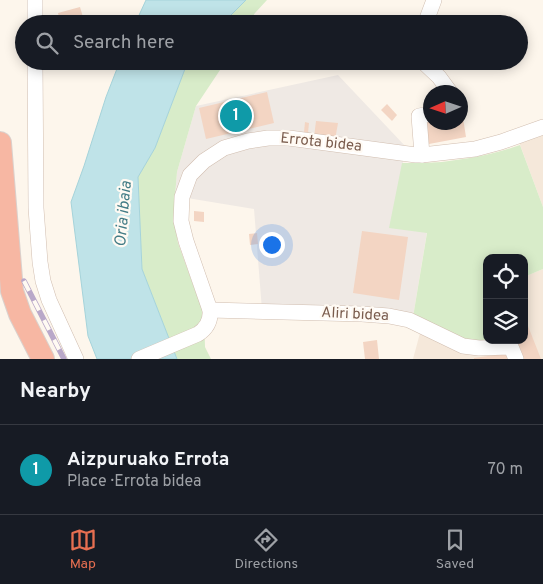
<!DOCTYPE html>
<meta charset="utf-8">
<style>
body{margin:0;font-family:Overpass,sans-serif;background:#242831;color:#f1f3f6}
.controls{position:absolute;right:15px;bottom:15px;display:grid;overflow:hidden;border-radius:10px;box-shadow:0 2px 12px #0003}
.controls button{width:45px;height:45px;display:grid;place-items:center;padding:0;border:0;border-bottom:1px solid #363941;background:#171b24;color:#f1f3f6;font:25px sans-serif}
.compass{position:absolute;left:423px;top:85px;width:45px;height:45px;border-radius:50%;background:#171b24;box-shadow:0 2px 12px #0003;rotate:267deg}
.you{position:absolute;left:271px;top:244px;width:18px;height:18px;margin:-12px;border:4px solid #fff;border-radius:50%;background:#1a73e8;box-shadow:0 0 0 8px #1a73e833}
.badge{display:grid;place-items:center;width:32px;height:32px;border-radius:50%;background:#e76f51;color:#fff;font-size:16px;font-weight:700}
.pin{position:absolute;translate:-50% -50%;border:2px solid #fff;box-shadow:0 1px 5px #0006}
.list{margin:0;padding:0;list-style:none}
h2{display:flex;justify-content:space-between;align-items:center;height:65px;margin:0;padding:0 20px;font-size:21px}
h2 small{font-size:16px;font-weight:400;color:#9ea1a6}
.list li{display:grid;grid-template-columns:32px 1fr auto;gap:15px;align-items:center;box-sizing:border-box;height:90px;padding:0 20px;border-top:1px solid #363941}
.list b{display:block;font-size:19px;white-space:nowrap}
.list p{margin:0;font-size:16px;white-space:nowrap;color:#9ea1a6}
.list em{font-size:16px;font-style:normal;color:#9ea1a6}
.icon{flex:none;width:28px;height:28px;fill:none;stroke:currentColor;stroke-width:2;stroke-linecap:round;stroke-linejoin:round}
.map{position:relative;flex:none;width:543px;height:359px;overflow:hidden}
.search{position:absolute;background:#171b24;box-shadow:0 2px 12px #0003;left:15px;right:15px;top:15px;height:55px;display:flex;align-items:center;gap:12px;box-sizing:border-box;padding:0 18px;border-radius:28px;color:#9ea1a6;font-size:19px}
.sheet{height:155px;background:#171b24}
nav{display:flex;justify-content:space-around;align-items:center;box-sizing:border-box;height:70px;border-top:1px solid #363941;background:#171b24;font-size:14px;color:#9ea1a6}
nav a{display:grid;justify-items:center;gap:2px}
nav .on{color:#e76f51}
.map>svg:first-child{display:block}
.residential{fill:#f5e8da}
.industrial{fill:#efe9e4}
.green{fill:#d8ecc9}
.water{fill:#bfe3e8;stroke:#a5d3da}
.building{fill:#f3d5c3}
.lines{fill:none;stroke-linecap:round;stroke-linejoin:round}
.minor-casing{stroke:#d1beb0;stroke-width:16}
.highway-casing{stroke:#dad1cd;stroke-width:24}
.minor{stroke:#fff;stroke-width:15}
.highway{stroke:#f7b7a3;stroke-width:22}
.rail-casing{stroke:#b9a8c9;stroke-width:5.5}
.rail{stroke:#fffaf3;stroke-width:4;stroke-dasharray:11;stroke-linecap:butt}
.labels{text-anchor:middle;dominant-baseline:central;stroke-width:4.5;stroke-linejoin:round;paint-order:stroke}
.street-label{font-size:15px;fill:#7a5c4d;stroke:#fffaf3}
.water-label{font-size:16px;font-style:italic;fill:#437c86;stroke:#fffaf3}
</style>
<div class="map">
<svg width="543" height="359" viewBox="0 0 543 359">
<rect width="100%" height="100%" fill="#fdf6ec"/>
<g class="residential">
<polygon points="543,121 543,207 515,131"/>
<polygon points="543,269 543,359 413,359 423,322 466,343 487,340 524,340 524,277"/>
</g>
<polygon class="industrial" points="338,75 406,147 390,227 427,232 413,317 262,310 254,209 175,196 177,172 196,106"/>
<g class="green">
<polygon points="246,0 267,0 255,13 248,24 222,24"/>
<polygon points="188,61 226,61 196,106 177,172 175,196 174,221 178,243 204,315 205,347 211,359 177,359 142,269 138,177 155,148"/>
<path d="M520,145L543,207V269L524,277V258H487V340L466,343L413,317L427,233L389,228L402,163C416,163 429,163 442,162C469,159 495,154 520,145Z"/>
</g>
<g class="water">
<polygon points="146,0 246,0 222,24 135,24"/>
<polygon points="120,61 188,61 155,148 138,177 142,269 177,359 97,359 88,336 71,202 84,166 106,97"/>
</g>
<g class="building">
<polygon points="80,7 85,24 61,24 58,13"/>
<polygon points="267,92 274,123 206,139 199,108"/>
<polygon points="387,104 397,115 392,121 381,110"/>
<polygon points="460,118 463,118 466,137 429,144 424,120 430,119 430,122 460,122"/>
<polygon points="316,121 338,123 335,140 314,137"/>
<polygon points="305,122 309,123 308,133 304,132"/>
<polygon points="194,211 204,212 204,222 194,221"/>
<polygon points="362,231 408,237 399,300 353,293"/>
<polygon points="257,233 258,244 250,245 249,234"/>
<polygon points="528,326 541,359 524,359 517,340 524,340 524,328"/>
<polygon points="377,340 379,359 365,359 363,342"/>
<polygon points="508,353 508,359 474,359 474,358"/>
</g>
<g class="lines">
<defs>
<g id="minor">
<polyline points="35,0 35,24"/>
<polyline points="425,24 434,0"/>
<polyline points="35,61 36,208 40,262 43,281 49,300 76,359"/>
<polyline points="422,61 439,77 450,92"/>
<polyline points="422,155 419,116 430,114"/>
<polyline points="210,310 362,314 389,316 409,320 463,346 479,348 511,347 516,359"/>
<path d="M139,359L198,334C207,328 211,320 210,310L186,241L181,221L182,197L190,175L204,161L224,148L248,141L268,138H289L416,155H422L475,149L501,142L543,127"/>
</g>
<polyline id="highway" points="0,143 12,291 20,314 43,359"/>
</defs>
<use href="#minor" class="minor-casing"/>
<use href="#highway" class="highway-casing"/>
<use href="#minor" class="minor"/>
<use href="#highway" class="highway"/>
<defs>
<polyline id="rail" points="24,281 64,359"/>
</defs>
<use href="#rail" class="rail-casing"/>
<use href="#rail" class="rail"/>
</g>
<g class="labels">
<g class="street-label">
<text transform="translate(321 143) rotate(6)">Errota bidea</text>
<text transform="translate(355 315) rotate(3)">Aliri bidea</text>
</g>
<g class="water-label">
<text transform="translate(124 214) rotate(-85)">Oria ibaia</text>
</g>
</g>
</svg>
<div class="controls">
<button><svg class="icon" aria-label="locate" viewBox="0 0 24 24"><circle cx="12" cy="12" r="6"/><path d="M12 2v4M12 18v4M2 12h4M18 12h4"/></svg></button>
<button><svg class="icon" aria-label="layers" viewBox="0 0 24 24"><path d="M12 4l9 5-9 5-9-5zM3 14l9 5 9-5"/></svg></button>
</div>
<svg class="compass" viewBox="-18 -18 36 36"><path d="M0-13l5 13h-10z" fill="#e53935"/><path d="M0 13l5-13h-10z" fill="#9ea1a6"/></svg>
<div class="you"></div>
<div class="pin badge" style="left:236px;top:116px;background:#0f9aa8">1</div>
<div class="search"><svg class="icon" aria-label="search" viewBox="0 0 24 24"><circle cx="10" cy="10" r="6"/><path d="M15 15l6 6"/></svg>Search here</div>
</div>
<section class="sheet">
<h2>Nearby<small></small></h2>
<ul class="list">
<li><span class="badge" style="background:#0f9aa8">1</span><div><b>Aizpuruako Errota</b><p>Place · Errota bidea</p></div><em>70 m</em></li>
</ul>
</section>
<nav>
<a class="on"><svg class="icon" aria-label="map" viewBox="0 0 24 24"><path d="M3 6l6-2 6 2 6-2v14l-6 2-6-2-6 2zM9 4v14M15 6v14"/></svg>Map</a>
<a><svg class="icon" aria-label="directions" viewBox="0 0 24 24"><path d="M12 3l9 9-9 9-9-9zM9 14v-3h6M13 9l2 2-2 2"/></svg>Directions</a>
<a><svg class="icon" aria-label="saved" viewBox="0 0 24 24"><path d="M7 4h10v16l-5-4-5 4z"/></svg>Saved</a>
</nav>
